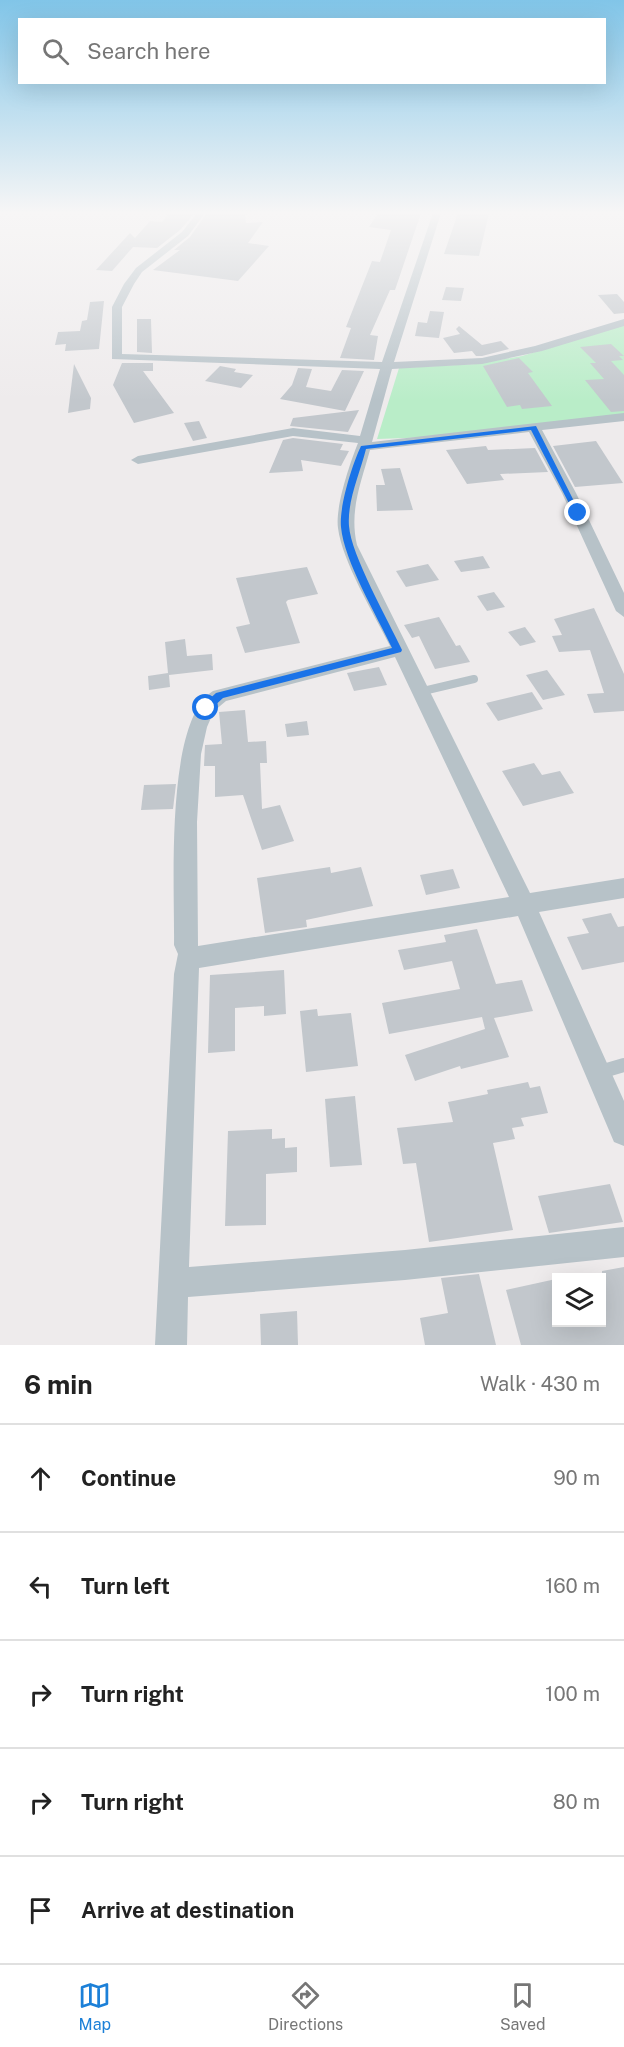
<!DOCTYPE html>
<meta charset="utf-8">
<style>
body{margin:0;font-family:"Public Sans",sans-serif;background:#f2f2f2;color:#222}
.controls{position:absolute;right:18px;bottom:18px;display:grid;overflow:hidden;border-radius:0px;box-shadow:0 6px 24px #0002}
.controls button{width:54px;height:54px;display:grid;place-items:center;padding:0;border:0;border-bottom:2px solid #e0e0e0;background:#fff;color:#222;font:30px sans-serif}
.stop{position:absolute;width:18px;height:18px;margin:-14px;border:4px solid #1a73e8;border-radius:50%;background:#fff}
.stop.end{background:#1a73e8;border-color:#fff;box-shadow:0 2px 6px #0008}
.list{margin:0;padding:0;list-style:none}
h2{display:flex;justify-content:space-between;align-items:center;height:78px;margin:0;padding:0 24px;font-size:26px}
h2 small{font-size:20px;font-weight:400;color:#767676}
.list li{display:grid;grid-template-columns:39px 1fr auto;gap:18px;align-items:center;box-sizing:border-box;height:108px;padding:0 24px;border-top:2px solid #e0e0e0}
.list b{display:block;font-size:22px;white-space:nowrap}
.list em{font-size:20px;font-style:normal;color:#767676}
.icon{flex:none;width:33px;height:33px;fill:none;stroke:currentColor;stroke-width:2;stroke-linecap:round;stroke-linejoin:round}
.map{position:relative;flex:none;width:624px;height:1345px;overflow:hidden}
.search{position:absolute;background:#fff;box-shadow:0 6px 24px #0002;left:18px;right:18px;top:18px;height:66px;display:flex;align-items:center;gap:15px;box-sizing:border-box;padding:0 21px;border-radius:0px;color:#767676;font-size:22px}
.sheet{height:618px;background:#fff}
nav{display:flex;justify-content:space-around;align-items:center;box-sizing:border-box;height:84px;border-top:2px solid #e0e0e0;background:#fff;font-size:16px;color:#767676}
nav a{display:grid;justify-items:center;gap:3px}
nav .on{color:#1c80d8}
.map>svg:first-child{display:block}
.green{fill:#b9edc8}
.building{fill:#c2c7cc}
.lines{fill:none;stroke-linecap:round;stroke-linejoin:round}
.lane-far1{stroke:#b7c2c8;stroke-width:8}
.lane{stroke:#b7c2c8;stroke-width:14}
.street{fill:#b7c2c8;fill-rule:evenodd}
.route{fill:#1a73e8}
</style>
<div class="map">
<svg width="624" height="1345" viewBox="0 0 624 1345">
<rect width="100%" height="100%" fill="#eeebec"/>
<polygon class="green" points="624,325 624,414 434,437 377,439 399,368 476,364 522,356"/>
<g class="building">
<polygon points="169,213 195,213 180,230 157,248 133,247 112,271 96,270 130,233 135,238 150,221 162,222"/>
<polygon points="207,213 245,213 246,223 263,222 248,243 269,246 238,281 153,270 180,250 174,250 190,237"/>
<polygon points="378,213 421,213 395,290 390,290 370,335 378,336 374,360 340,358 351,328 346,327 372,261 380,262 391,230 369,227"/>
<polygon points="458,213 489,213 479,256 444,254"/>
<polygon points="446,287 464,288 461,301 442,300"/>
<polygon points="617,294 624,302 624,313 614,314 598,295"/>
<polygon points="104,301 99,349 65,351 66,344 55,345 58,332 80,331 82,321 87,320 90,302"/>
<polygon points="430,311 444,312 439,338 415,336 418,322 427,323"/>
<polygon points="137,319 151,319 152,353 137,352"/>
<polygon points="459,326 482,345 501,341 509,349 482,356 476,356 472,351 454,353 443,338 460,334 456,329"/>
<polygon points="611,344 624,356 619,356 623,360 611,361 624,375 624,411 611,412 585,380 604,379 590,363 596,363 580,347"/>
<polygon points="519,358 533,372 528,373 552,406 522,409 520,405 507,407 483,366"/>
<polygon points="122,363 153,363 153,371 143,371 174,413 134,423 113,385"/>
<polygon points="74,364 91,398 90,409 68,413"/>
<polygon points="220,366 236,369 234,372 253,375 241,388 205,381"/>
<polygon points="298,368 312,369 306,387 331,391 342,370 364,371 345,411 280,399 292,385"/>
<polygon points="359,410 348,432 290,426 293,418"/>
<polygon points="199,421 207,438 193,441 184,423"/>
<polygon points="293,438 343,444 340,450 349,451 341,466 301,460 303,471 269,473 283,440"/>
<polygon points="596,441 623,483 575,487 553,446"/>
<polygon points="486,446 488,450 535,448 548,472 500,474 504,480 467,484 446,450"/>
<polygon points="400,468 413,510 377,511 376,485 385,485 381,469"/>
<polygon points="483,556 490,568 461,572 454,561"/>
<polygon points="428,564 439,580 406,587 396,571"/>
<polygon points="307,567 318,594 288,600 286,602 300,643 245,653 236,627 250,624 236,578"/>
<polygon points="494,592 505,607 487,611 477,596"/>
<polygon points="594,608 624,674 624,711 594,713 587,694 604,693 590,650 559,652 552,636 562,635 554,619"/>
<polygon points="439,617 456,646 460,645 470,662 435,669 419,636 412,638 404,625"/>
<polygon points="525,627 536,642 520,646 508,632"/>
<polygon points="185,639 187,656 212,654 213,670 169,675 170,687 149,690 148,676 168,673 165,642"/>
<polygon points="379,667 387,685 354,691 347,673"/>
<polygon points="547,670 565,695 543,700 526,675"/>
<polygon points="532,692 543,709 498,721 486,703"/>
<polygon points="245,710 248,742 266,741 267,763 260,763 262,809 280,805 294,841 262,850 243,795 215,797 215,766 204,766 205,745 222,744 219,712"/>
<polygon points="307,721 309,735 287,737 285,724"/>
<polygon points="534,763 542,775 560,771 574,793 523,806 502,771"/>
<polygon points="176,784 173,809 141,810 144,785"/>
<polygon points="330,867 331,873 361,867 373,906 306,920 307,927 265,933 257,878"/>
<polygon points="453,869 460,888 426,895 420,875"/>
<polygon points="611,913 618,927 624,926 624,962 582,970 567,937 589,933 582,919"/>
<polygon points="477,929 496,984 522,980 533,1011 494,1018 509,1057 461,1069 460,1066 415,1081 405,1055 485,1029 482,1017 389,1034 382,1003 460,989 452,961 404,970 398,950 446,942 444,935"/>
<polygon points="284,970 286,1014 264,1016 264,1006 235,1008 235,1051 208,1053 210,975"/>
<polygon points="317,1009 318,1016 351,1013 358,1066 306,1072 300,1011"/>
<polygon points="528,1082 530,1088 540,1086 548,1113 521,1118 524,1126 512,1128 515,1139 493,1143 513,1230 429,1242 416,1163 403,1164 397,1128 453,1122 448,1102 488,1094 487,1090"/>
<polygon points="355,1096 362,1165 330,1167 325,1099"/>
<polygon points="272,1129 272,1139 285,1138 285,1148 297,1147 297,1172 266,1174 266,1225 225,1226 228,1131"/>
<polygon points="610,1184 623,1222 549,1233 538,1196"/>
<polygon points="624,1267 624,1345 521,1345 506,1290 556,1279 556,1323 602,1323 602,1271"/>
<polygon points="479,1274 496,1345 425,1345 420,1318 448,1313 441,1278"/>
<polygon points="297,1311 298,1345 261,1345 260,1314"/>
</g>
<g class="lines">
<polyline class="lane-far1" points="419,692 474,679"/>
<polyline class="lane" points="600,1072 624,1065"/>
<path class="street" d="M197,213H205L188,236L142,272L134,284L122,307V354L382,362L433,213H441L394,362L482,358L535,346L624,319V326L542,351L482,364L392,369L372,442L624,413V421L542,430L576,493L624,593V617L616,611L562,493L529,432L370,450C361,483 349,511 357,545L530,893L624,878V898L539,912L624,1101V1146L614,1142L518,916L199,968L189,1267L405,1250L624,1227V1257L405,1280L188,1297L187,1345H155L174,974L178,954L174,945C175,890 164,722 213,691L390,646C374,614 342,561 338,528C335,507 350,463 358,443L293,436L138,464L131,460L138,456L293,428L360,436L380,369L112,359V307L124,284L136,268L182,232ZM395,657L509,897L198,946L197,822L201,754L207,727L214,711L226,701Z"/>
</g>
<linearGradient id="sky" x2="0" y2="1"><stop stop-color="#81c5e8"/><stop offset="0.53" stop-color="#f7f6f6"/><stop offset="1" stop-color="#f7f6f6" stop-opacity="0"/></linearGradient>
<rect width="624" height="401" fill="url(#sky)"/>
<path class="route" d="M536,426L581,515L574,513L531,430L366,449C360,473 347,501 349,526C351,555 388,620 402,650L401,652L223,698L210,710H203V705L216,693L392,648C377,616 344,561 341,527C339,507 352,465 361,446Z"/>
</svg>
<div class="controls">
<button><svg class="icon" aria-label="layers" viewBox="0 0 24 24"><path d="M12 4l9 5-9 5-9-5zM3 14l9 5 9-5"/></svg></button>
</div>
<div class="stop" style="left:206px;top:708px"></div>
<div class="stop end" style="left:578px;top:513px"></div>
<div class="search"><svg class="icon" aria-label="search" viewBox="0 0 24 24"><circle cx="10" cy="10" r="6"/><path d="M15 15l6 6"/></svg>Search here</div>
</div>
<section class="sheet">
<h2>6 min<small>Walk · 430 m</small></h2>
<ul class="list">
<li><svg class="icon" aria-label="ahead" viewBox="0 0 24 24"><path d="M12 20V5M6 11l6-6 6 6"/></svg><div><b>Continue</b></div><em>90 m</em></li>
<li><svg class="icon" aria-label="left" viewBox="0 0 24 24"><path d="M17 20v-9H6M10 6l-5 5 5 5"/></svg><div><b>Turn left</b></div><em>160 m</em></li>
<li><svg class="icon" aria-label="right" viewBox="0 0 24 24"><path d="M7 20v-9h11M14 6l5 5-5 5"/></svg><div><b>Turn right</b></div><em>100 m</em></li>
<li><svg class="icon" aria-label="right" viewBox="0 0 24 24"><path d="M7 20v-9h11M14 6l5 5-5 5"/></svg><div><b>Turn right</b></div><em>80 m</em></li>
<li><svg class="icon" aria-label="arrive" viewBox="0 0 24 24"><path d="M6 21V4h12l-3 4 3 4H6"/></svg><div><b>Arrive at destination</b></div></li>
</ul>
</section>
<nav>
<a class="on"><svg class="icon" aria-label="map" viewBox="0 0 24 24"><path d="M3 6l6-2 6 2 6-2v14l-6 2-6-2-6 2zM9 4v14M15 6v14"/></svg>Map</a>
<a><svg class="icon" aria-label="directions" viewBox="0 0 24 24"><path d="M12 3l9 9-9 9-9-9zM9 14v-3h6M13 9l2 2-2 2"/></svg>Directions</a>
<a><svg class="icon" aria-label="saved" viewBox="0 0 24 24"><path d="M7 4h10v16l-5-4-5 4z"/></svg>Saved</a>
</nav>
